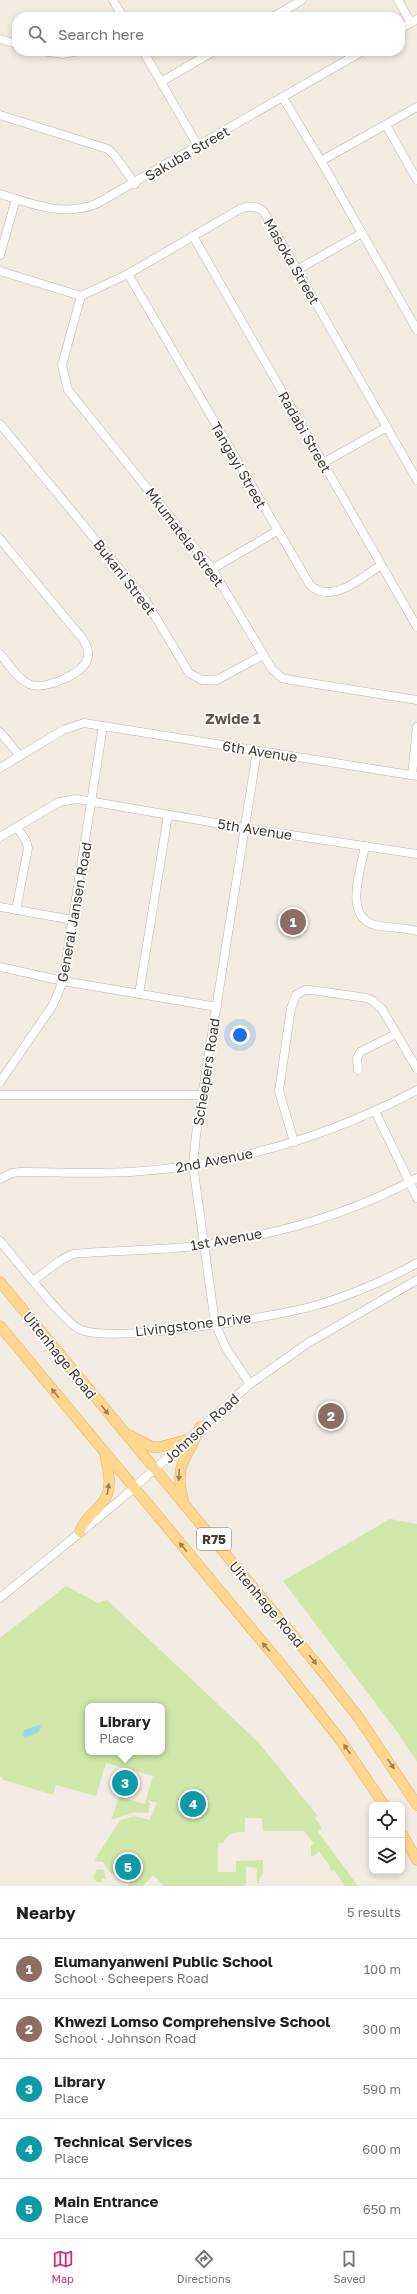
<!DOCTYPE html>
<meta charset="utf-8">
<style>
body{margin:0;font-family:"Golos Text",sans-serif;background:#f6f6f6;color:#222}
.controls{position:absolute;right:12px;bottom:12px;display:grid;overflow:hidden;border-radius:8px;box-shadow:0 2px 6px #0003}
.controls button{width:36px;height:36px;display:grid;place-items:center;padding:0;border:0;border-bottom:1px solid #e0e0e0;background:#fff;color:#222;font:20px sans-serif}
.you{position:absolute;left:240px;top:1035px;width:14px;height:14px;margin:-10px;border:3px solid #fff;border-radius:50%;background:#1a73e8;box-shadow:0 0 0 6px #1a73e833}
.badge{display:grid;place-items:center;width:26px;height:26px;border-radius:50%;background:#db2777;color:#fff;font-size:13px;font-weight:700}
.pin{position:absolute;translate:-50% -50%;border:2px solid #fff;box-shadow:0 1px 4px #0006}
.popup{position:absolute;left:85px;top:1703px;width:80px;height:52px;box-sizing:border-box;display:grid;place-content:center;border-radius:8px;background:#fff;filter:drop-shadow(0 1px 3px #0005);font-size:13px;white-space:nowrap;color:#767676}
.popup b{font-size:15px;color:#222}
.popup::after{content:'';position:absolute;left:50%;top:100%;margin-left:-8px;border:8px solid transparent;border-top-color:#fff}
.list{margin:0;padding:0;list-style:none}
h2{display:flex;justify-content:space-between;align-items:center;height:52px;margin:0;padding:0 16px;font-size:17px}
h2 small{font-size:13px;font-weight:400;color:#767676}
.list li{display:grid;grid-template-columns:26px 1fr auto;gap:12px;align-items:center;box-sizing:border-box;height:60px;padding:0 16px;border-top:1px solid #e0e0e0}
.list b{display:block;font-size:15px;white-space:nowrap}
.list p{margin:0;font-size:13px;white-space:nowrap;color:#767676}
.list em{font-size:13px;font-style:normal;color:#767676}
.icon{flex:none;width:22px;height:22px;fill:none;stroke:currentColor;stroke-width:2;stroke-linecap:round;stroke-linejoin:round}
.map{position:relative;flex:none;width:417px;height:1886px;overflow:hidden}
.search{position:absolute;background:#fff;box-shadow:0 2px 6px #0003;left:12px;right:12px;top:12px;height:44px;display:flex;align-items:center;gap:10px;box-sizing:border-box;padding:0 14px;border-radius:16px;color:#767676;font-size:15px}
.sheet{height:352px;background:#fff}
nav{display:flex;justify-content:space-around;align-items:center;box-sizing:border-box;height:56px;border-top:1px solid #e0e0e0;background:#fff;font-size:11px;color:#767676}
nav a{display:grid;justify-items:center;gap:2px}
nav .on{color:#db2777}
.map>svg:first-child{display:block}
.green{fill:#d0e7a9;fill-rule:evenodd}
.water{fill:#9bd4f1}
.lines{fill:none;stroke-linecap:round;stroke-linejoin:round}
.minor-casing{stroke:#c0b5a7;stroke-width:9}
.major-casing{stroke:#e5b15c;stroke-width:11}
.minor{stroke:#fff;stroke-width:8}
.major{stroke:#ffd68d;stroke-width:10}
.oneway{fill:#98815b}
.labels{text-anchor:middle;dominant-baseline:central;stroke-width:3.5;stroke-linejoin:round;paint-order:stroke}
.shield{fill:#fff;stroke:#7b7670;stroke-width:1}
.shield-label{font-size:13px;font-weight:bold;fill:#433b32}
.street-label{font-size:14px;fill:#433b32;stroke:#fff}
.neighbourhood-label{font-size:15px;font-weight:bold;fill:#665849;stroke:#fff}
</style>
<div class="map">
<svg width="417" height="1886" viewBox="0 0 417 1886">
<rect width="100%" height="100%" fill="#f1ebe2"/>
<g class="green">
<polygon points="390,1519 417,1524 417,1762 398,1733 283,1581"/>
<path d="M66,1586L98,1603L107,1600L258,1742L318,1816L314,1817L322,1828L318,1832L358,1886H345L334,1870L331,1871L330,1866L318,1851L317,1854L311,1857V1845L314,1844L304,1831H263L262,1818H245V1832C235,1832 228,1832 223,1843H218V1872H236V1861L263,1860V1873L257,1884V1868L246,1867V1884L243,1886H164L153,1875L143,1886H128L138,1856L124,1853L120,1868L112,1875L103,1862L94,1861L120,1820L134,1816L149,1820L157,1803L147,1800L150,1803L148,1813L134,1812L111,1820L119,1797L145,1804L153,1776L106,1763L96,1796L56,1785L53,1795L4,1780L0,1776V1638ZM88,1706H162V1752H88Z"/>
<polygon points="97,1869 104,1870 106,1879 102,1879 102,1882 97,1882 93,1877"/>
</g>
<polygon class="water" points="39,1725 41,1726 39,1732 26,1737 23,1735 24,1730"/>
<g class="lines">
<defs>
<g id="minor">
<polyline points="113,0 123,17"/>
<polyline points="398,0 411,23"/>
<polyline points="273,17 302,0"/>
<polyline points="400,29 417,19"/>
<polyline points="0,39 17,44"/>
<polyline points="42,51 63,54 79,51"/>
<polyline points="143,51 198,146"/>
<polyline points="161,82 214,51"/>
<polyline points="283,98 321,161 417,330"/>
<polyline points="0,115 108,149 115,156 135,184"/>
<polyline points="386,125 417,180"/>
<polyline points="321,161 417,107"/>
<path d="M0,194C33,204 62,217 96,204L363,51"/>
<polyline points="193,236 417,627"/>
<polyline points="0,255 16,199"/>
<polyline points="297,270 362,233"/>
<path d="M0,271L81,296L128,274L240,209C249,205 257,206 264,212L417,480"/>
<path d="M128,274L310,585C332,605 361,578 381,565"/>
<polyline points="81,296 62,365 68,390 212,569 272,669 282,678 291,680 417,700"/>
<polyline points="0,424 146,601 189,673 202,680 217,680 263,655"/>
<polyline points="323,463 387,427"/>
<path d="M0,539L82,638C87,645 91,655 85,664C76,676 41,692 27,683C16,677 8,663 0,654"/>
<polyline points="212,569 277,531"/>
<polyline points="0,732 20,756"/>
<polyline points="0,768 63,730 84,723 417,776"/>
<polyline points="412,775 417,727"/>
<polyline points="0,837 59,802 77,799 245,828 417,854"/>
<path d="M365,846C361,869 343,917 375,925C388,928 403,927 417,931"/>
<polyline points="0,907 73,920"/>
<polyline points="16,910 28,848 26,841 17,827"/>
<polyline points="0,967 63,981 217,1007"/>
<polyline points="139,994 168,815"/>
<polyline points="358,1070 357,1058 360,1052 396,1034"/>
<polyline points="0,1082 53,1005 63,981 103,726"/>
<polyline points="0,1095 203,1095"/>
<polyline points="375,1111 417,1198"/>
<polyline points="294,1142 279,1091 291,1008 296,995 305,990 311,990 367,998 373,1001 382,1009 417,1069"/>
<path d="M0,1179L12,1173L20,1172C57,1172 94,1174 131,1172C231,1165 329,1137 417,1090"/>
<path d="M0,1241C15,1258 64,1323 81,1330C116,1343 277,1317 317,1305C346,1297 391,1278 417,1263"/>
<path d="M34,1280L61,1260L73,1254C116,1250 160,1251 203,1245C276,1235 352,1213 417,1178"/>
<polyline points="250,1384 226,1348 215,1323 193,1165 196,1135 257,751"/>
<polyline points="0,1598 120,1500 250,1384 308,1343 417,1280"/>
</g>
<g id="major">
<polyline points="0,1282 314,1661 359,1718 417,1805"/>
<polyline points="0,1326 284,1668 341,1741 384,1805"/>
<polyline points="129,1435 152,1447 160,1447 186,1440"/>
<path d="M183,1499C173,1463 189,1458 200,1427"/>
<path d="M80,1532C85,1515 101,1510 107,1495C112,1483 107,1466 105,1454"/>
<polyline points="402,1834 417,1860"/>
</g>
</defs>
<use href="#minor" class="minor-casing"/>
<use href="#major" class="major-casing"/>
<use href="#minor" class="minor"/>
<use href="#major" class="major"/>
</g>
<defs><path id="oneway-solid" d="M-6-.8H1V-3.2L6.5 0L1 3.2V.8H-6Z"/></defs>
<g class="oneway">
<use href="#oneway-solid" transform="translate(55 1393) rotate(-129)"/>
<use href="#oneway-solid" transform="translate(105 1410) rotate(51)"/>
<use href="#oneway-solid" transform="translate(179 1475) rotate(93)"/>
<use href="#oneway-solid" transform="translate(108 1489) rotate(-81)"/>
<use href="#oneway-solid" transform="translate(183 1547) rotate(-130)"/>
<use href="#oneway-solid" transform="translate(266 1647) rotate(-130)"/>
<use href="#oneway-solid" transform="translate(313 1660) rotate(51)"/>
<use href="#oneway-solid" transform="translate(347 1749) rotate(-125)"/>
<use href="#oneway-solid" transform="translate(391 1764) rotate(56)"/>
</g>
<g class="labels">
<rect class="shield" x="197" y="1528" width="34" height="22" rx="3"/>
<g class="shield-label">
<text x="214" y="1539">R75</text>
</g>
<g class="street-label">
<text transform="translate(187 153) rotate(-30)">Sakuba Street</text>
<text transform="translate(292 261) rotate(60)">Masoka Street</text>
<text transform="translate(305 432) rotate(60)">Radabi Street</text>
<text transform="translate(239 465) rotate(60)">Tangayi Street</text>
<text transform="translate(185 537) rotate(53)">Mkumatela Street</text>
<text transform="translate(125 577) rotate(52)">Bukani Street</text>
<text transform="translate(260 751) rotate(9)">6th Avenue</text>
<text transform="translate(255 829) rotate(9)">5th Avenue</text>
<text transform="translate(74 912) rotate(-80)">General Jansen Road</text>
<text transform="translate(206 1072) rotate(-81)">Scheepers Road</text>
<text transform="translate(214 1160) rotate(-11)">2nd Avenue</text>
<text transform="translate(226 1239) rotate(-10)">1st Avenue</text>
<text transform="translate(193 1324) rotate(-7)">Livingstone Drive</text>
<text transform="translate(60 1355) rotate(51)">Uitenhage Road</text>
<text transform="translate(201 1428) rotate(-42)">Johnson Road</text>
<text transform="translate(267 1604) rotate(50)">Uitenhage Road</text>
</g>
<g class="neighbourhood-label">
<text x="233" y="718">Zwide 1</text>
</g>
</g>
</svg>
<div class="controls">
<button><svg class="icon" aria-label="locate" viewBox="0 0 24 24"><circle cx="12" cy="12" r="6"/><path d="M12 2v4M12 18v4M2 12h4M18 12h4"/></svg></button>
<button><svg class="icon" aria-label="layers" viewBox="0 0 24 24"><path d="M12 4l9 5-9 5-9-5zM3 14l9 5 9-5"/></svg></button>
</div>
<div class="you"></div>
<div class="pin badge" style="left:293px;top:922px;background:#8d6e63">1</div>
<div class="pin badge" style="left:331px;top:1416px;background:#8d6e63">2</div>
<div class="pin badge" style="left:125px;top:1783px;background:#0f9aa8">3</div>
<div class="popup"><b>Library</b>Place</div>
<div class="pin badge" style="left:193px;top:1804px;background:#0f9aa8">4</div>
<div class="pin badge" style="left:128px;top:1867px;background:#0f9aa8">5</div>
<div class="search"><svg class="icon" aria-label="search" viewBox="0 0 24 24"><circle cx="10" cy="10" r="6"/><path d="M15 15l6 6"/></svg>Search here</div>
</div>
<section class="sheet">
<h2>Nearby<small>5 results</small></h2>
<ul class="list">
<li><span class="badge" style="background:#8d6e63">1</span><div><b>Elumanyanweni Public School</b><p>School · Scheepers Road</p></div><em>100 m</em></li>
<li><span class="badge" style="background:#8d6e63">2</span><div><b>Khwezi Lomso Comprehensive School</b><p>School · Johnson Road</p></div><em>300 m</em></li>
<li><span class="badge" style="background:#0f9aa8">3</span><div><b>Library</b><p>Place</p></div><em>590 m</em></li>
<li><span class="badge" style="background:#0f9aa8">4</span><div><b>Technical Services</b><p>Place</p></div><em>600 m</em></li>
<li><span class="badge" style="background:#0f9aa8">5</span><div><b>Main Entrance</b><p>Place</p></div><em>650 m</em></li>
</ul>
</section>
<nav>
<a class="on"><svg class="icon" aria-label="map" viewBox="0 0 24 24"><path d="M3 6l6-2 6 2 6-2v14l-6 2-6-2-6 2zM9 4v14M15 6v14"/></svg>Map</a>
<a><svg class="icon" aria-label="directions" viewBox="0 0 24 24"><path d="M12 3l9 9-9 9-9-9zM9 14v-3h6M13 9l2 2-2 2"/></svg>Directions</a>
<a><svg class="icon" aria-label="saved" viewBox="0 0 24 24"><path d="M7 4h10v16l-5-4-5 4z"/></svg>Saved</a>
</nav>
